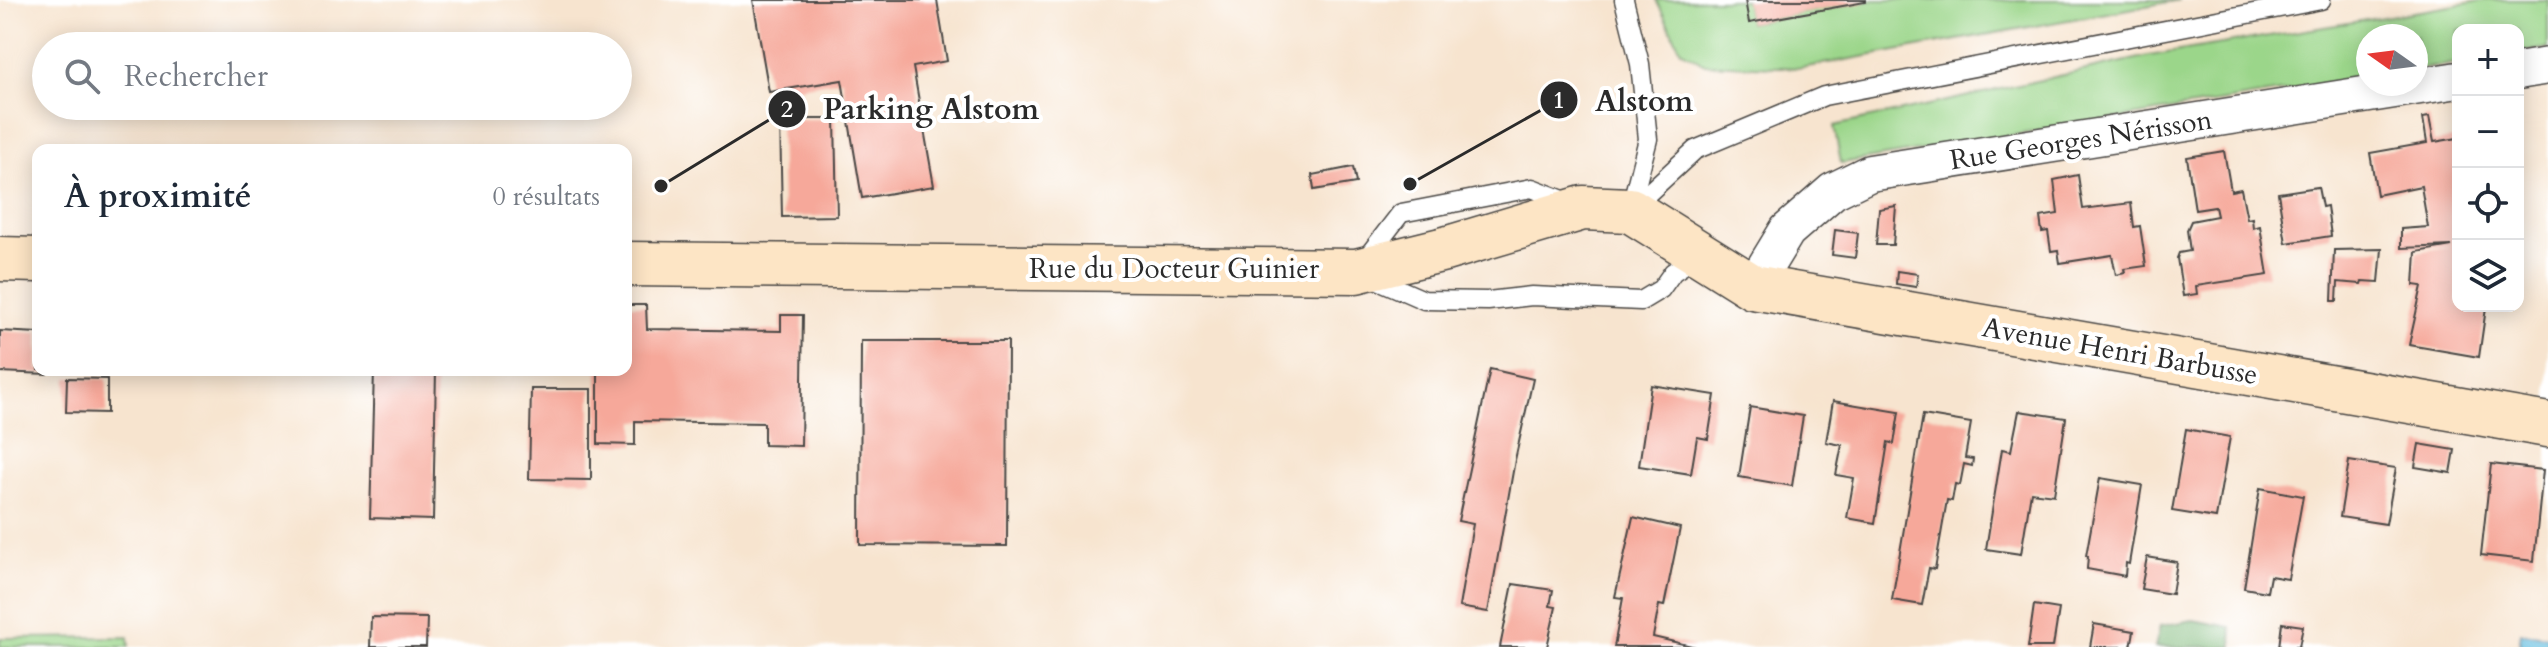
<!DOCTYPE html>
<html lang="fr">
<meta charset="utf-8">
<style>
body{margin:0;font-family:Cardo,serif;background:#f6f6f7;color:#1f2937}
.controls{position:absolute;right:24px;top:24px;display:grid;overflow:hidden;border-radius:16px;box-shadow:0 4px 20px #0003}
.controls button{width:72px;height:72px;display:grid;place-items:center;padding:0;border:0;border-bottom:2px solid #e0e1e3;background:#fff;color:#1f2937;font:40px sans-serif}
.compass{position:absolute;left:2356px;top:24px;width:72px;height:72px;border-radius:50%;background:#fff;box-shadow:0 4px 20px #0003;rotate:284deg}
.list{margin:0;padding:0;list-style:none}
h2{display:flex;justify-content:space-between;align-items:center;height:104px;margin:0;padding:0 32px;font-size:34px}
h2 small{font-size:26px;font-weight:400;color:#747a83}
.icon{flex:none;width:44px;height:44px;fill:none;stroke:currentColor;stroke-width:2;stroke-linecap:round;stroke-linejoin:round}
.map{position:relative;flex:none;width:2548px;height:647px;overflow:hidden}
.search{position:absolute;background:#fff;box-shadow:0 4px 20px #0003;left:32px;top:32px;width:600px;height:88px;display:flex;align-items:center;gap:20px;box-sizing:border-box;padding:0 28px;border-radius:44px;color:#747a83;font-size:30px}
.panel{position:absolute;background:#fff;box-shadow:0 4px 20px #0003;left:32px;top:144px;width:600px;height:232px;border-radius:16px}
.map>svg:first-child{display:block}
.green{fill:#9bd68a;stroke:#63805a;stroke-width:2}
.forest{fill:#7cb776;stroke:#547150;stroke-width:2}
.water{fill:#61bcdf;stroke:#467485;stroke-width:2}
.building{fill:#f6a89a}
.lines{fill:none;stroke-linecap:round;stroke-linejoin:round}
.lane-casing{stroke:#4a4744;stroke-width:21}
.street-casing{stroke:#4a4744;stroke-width:39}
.secondary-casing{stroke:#4a4744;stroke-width:47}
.lane{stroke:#fff;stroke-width:18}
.street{stroke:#fff;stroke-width:36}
.secondary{stroke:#fde5c5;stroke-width:44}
.labels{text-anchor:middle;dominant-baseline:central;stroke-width:8;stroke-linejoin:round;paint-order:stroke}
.street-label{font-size:28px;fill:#2b2b2b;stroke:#fff}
.leader{fill:none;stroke:#2b2b2b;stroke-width:3}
.callout-dot{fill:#2b2b2b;stroke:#fff;stroke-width:3}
.mark-label{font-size:24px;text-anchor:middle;font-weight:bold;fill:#fff}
.callout-label{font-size:30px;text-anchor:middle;font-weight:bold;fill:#2b2b2b;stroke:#fff;stroke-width:8;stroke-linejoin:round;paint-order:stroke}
</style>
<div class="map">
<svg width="2548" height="647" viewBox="0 0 2548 647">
<rect width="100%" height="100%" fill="#fff"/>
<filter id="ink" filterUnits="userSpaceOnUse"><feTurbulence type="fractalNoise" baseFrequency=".0125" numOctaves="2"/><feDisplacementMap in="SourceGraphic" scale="16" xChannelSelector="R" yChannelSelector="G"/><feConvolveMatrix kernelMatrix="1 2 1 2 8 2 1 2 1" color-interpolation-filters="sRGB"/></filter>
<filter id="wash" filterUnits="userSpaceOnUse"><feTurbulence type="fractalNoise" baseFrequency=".006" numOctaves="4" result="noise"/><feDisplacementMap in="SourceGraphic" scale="32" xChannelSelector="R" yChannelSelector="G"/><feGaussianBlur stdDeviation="1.8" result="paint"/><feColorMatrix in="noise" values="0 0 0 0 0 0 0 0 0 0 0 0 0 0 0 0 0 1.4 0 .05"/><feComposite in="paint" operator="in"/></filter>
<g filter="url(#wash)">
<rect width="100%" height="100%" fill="#f7e4cf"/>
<g class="green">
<polygon points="1656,0 1745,0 1749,23 1874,0 2179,0 1801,68 1705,64 1681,50"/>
<polygon points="2486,0 2548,0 2548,48 2518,53 2518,30 2458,30 2458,63 2416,70 2416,36 2368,36 2368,78 1841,163 1834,126 2149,56"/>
<polygon points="128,637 129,647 0,647 0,638"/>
</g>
<polygon class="forest" points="2193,620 2231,627 2233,647 2155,647 2160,626"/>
<polygon class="water" points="2521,633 2548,636 2548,647 2519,647"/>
<g id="blocks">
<g class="building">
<polygon points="753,0 937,0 947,61 913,67 934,186 862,198 842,80 769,92"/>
<polygon points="1745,0 1865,0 1865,2 1749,23"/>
<polygon points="2429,117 2434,142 2458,138 2458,306 2486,308 2479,357 2409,345 2422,286 2414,285 2416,252 2452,246 2401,248 2401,229 2428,227 2421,186 2377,195 2370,153 2427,143 2423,118"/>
<polygon points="780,119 835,119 837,216 782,217"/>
<polygon points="2224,151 2231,191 2241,189 2247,219 2252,218 2253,228 2260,226 2268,275 2196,286 2197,294 2183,296 2177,258 2179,253 2190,251 2187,230 2191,221 2217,216 2215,207 2195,210 2187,157"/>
<polygon points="1353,167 1356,183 1314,190 1312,175"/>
<polygon points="2078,175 2083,209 2131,203 2134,227 2140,226 2146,266 2124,269 2125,273 2116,275 2112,255 2060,263 2058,250 2051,251 2048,231 2042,232 2040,217 2058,214 2054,180"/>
<polygon points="2318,187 2322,207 2327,206 2331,236 2286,243 2278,193"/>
<polygon points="1896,206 1893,245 1876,245 1879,209"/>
<polygon points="1835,230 1858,233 1855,258 1832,255"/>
<polygon points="2382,249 2379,282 2362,281 2361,284 2338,282 2337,301 2332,301 2334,250"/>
<polygon points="1897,271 1918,274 1916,287 1896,284"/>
<polygon points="626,305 646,305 647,329 781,331 781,315 803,315 801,446 764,445 764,423 635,421 635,445 598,444 598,370 626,370"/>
<polygon points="0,331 38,333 38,370 47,370 47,374 0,372"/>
<polygon points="861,341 1008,341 1007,546 860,545"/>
<polygon points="1490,369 1533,379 1515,460 1488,612 1459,607 1473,524 1458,521"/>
<polygon points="374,370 436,370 433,520 370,518"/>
<polygon points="67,378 107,379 107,413 66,412"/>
<polygon points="1651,385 1715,395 1708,439 1697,437 1691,474 1639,466"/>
<polygon points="531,389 591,389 591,480 529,479"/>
<polygon points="1833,401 1899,412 1894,444 1888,442 1875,523 1847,518 1854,478 1836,475 1842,445 1826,442"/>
<polygon points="1750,407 1803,416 1792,486 1739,477"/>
<polygon points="2019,411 2066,418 2054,495 2031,492 2021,554 1986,549 2002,449 2011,451"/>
<polygon points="1923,415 1971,423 1965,458 1973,459 1972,466 1964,464 1960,485 1955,484 1952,501 1947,500 1935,569 1929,568 1922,605 1892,600"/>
<polygon points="2186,429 2230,437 2216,518 2172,511"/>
<polygon points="2419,444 2455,450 2451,473 2415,467"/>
<polygon points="2349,461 2396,468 2386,524 2340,517"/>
<polygon points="2491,464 2543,470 2534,561 2481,555"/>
<polygon points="2100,478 2142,485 2129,564 2126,563 2125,576 2087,569 2088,556 2086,556"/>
<polygon points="2260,488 2303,496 2288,579 2270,576 2267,592 2244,588"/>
<polygon points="1633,517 1680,528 1664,606 1659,605 1653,637 1696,647 1614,647 1623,598 1615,597"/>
<polygon points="2147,557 2177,562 2172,594 2141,589"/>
<polygon points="1513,584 1553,590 1550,606 1556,607 1547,647 1500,647"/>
<polygon points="2034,605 2059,609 2053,647 2028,647"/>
<polygon points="371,617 427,618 426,647 370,647"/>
<polygon points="2282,623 2303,626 2299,647 2279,647"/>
<polygon points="2094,624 2134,631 2131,647 2090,647"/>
</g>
</g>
</g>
<g filter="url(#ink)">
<use href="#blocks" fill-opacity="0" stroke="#4a4744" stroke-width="2"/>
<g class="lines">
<defs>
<g id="lane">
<polyline points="1624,0 1640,64 1648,139 1630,210"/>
<polyline points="1630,210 1695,150 1824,96 2321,0"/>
<polyline points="1364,261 1401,213 1532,188 1573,204"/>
<polyline points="1369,276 1424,300 1488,301 1532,296 1641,301 1661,289 1673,272 1701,254"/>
</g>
<g id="street">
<polyline points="2518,71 2548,66"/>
<polyline points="1753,287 1787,231 1833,191 1870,173 2458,80"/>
</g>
<g id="secondary">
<polyline points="0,259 38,260"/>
<polyline points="626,264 1356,271 1445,249 1583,208 1630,210 1753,287 2548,425"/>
</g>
</defs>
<use href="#lane" class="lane-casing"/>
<use href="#street" class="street-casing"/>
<use href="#secondary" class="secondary-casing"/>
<use href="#lane" class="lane"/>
<use href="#street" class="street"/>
<use href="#secondary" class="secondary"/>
</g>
</g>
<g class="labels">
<g class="street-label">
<text transform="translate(2081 140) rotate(-9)">Rue Georges Nérisson</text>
<text x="1174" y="269">Rue du Docteur Guinier</text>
<text transform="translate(2120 351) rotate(10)">Avenue Henri Barbusse</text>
</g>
</g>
<path class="leader" d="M1410 184L1559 100M661 186L787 109"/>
<g class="callout-dot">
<circle cx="1410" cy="184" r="8"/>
<circle cx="661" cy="186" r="8"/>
<circle cx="1559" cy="100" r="20"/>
<circle cx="787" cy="109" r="20"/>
</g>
<g class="mark-label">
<text x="1559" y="108">1</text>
<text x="787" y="117">2</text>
</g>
<g class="callout-label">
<text x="1644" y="111">Alstom</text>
<text x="931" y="119">Parking Alstom</text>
</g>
</svg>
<div class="controls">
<button>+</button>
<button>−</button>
<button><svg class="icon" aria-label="locate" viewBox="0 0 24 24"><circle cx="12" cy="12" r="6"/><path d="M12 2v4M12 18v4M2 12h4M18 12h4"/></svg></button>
<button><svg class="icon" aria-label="layers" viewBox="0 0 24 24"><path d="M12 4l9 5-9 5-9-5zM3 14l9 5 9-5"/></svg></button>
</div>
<svg class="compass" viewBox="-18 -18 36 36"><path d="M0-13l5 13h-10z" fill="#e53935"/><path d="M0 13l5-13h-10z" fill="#747a83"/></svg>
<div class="search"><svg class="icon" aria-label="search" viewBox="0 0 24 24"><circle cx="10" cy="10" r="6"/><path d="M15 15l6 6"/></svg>Rechercher</div>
<section class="panel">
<h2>À proximité<small>0 résultats</small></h2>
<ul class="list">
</ul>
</section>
</div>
